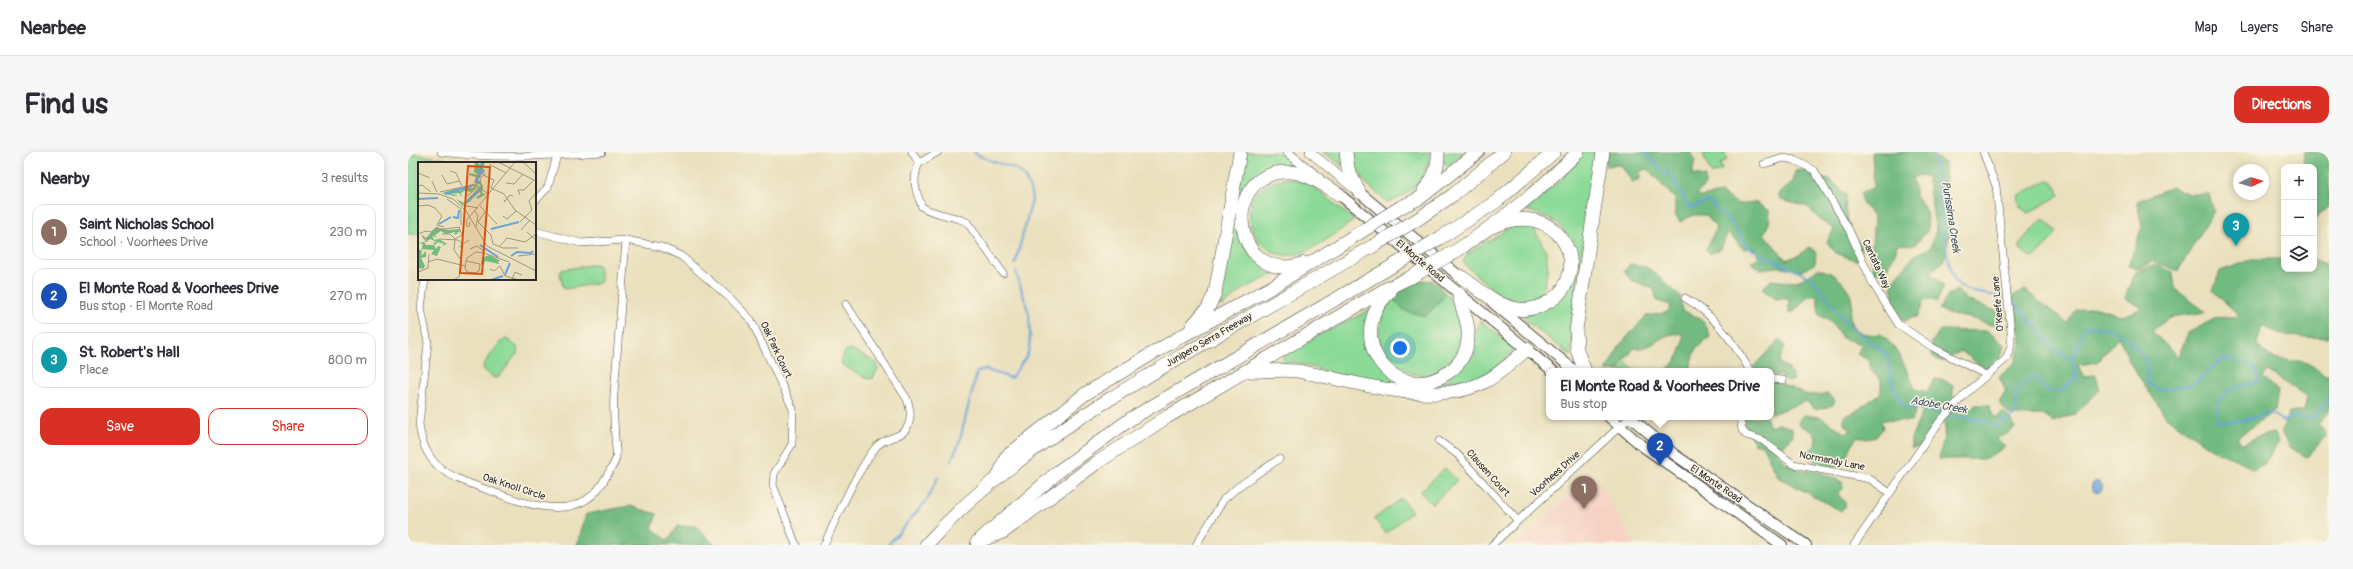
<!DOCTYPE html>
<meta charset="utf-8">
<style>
body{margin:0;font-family:Pangolin,sans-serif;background:#f7f7f7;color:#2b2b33}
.controls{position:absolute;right:12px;top:12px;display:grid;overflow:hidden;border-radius:8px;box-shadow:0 2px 10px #0003}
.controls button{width:36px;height:36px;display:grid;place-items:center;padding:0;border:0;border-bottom:1px solid #e1e1e2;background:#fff;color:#2b2b33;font:20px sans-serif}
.compass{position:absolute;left:1825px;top:12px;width:36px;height:36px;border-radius:50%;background:#fff;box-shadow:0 2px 10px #0003;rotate:86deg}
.you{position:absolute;left:992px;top:196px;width:14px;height:14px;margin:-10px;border:3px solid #fff;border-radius:50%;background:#1a73e8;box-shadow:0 0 0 6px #1a73e833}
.badge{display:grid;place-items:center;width:26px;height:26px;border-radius:50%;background:#d93025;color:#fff;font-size:13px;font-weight:700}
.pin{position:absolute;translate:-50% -33px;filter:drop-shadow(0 1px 2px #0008)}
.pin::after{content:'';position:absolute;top:21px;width:14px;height:12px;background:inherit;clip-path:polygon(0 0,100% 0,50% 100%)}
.popup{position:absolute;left:1138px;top:216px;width:228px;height:52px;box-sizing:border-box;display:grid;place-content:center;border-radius:8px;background:#fff;filter:drop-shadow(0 1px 3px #0005);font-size:13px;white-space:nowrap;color:#7c7c81}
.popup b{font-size:15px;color:#2b2b33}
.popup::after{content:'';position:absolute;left:50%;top:100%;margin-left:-8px;border:8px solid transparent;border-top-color:#fff}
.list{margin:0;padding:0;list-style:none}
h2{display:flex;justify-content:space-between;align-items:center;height:52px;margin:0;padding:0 16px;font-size:17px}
h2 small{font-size:13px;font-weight:400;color:#7c7c81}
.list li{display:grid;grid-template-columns:26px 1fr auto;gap:12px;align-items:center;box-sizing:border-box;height:56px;margin:0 8px 8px;padding:0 8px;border:1px solid #e1e1e2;border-radius:12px}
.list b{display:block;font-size:15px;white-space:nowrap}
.list p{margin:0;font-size:13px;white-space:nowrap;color:#7c7c81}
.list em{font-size:13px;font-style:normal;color:#7c7c81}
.actions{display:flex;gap:8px;padding:12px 16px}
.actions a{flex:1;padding:9px 0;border:1px solid #d93025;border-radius:12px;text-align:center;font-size:14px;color:#d93025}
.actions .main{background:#d93025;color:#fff}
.icon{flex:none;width:22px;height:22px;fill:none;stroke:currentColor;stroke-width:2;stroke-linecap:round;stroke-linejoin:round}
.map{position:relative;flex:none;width:1921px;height:393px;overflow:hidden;border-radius:12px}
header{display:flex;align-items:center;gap:24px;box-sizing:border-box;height:56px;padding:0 20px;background:#fff;border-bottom:1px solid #e1e1e2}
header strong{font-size:19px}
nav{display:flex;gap:22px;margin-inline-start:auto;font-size:14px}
.intro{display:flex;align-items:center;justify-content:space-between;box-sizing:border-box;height:96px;padding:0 24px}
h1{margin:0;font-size:28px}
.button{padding:10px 18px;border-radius:12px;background:#d93025;color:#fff;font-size:14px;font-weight:700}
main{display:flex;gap:24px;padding:0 24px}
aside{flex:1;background:#fff;border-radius:12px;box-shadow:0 2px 10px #0003}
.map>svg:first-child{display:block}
.built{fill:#f6d2c5}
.green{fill:#8cda98;stroke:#5c8262}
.forest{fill:#71ba80;stroke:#4e7256}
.water{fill:#69a3d9;stroke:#4a6782}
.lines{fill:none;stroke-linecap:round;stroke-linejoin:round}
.stream{stroke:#69a3d9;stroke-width:2}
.minor-casing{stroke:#484641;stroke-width:8}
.tertiary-casing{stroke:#484641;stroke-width:10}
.secondary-casing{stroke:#484641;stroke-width:12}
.motorway-casing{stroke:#484641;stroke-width:14}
.minor{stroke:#fff;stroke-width:7}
.tertiary{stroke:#fff;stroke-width:9}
.secondary{stroke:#fff;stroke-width:10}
.motorway{stroke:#fff;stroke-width:13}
.motorway-bridge-casing{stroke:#484641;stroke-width:14;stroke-linecap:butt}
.motorway-bridge{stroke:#fff;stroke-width:13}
.labels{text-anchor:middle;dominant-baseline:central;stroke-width:3;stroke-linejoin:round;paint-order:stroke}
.street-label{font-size:10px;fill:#2b2b2b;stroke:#fcf5e5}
.water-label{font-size:11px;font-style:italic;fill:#415568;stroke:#fcf5e5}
.inset-river{fill:none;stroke:#69a3d9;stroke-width:2}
.inset-road{fill:none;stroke:#9e9883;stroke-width:1}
.view{fill:#d5540f;fill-opacity:0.15;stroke:#d5540f;stroke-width:2}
.inset-edge{fill:none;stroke:#2b2b2b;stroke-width:2}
</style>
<header>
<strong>Nearbee</strong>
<nav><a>Map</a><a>Layers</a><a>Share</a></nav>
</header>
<div class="intro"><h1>Find us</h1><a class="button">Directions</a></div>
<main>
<aside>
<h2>Nearby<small>3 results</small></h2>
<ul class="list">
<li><span class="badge" style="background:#8d6e63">1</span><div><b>Saint Nicholas School</b><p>School · Voorhees Drive</p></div><em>230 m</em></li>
<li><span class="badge" style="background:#1a4fb4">2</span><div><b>El Monte Road &amp; Voorhees Drive</b><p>Bus stop · El Monte Road</p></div><em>270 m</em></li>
<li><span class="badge" style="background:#0f9aa8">3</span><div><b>St. Robert's Hall</b><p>Place</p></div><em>800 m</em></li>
</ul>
<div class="actions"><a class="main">Save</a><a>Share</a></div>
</aside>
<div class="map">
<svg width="1921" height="393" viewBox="0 0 1921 393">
<rect width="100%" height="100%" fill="#fcf5e5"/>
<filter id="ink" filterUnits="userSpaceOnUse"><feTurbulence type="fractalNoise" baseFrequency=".025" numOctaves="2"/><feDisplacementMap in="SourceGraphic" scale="8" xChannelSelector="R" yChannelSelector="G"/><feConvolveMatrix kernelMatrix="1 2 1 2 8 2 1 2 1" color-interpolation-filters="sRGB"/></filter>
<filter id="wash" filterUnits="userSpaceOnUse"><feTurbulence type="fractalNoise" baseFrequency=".012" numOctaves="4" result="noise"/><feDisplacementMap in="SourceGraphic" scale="16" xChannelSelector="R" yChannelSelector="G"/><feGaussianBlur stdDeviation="0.9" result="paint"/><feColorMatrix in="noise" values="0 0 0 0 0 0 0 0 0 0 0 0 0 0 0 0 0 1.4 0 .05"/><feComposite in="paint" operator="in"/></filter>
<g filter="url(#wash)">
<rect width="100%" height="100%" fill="#eae0bd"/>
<polygon class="built" points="1185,321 1227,393 1108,393"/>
<g class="green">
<polygon points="837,0 869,0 885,11 842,33 829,43"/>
<polygon points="915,0 937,0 935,14"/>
<path d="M948,0H1022C1021,24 1002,45 979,50C964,37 943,22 948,0Z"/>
<polygon points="1034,0 1058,0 1039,14 1035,8"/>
<path d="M1173,0H1190L1172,110L1167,111C1155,70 1155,71 1116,57L1155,27L1159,14Z"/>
<polygon points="1300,0 1316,0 1319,8 1312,11 1314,17 1303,22 1295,2"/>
<polygon points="0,1 38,7 35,11 11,11 11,83 0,82"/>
<path d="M879,26L901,31L946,68C930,80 902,102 882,103C852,105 831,69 847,43C854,33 867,29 879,26Z"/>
<polygon points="1639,28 1644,29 1652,43 1620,61 1612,55 1610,44"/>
<polygon points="1633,68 1638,68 1648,79 1648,82 1627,105 1622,105 1612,97 1612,91"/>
<polygon points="1123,72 1138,99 1140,117 1135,139 1125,147 1106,149 1091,143 1055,111 1060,101 1103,75"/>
<polygon points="822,79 831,79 863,111 866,122 836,137 814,154 807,152"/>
<polygon points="188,112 191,114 193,128 191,131 157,137 155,135 152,121 154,118"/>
<polygon points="1166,118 1171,119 1164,172 1163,204 1117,168 1115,161 1124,160"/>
<polygon points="1038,142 1051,157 1055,179 1049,201 1037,214 1020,224 1005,222 987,214 974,199 971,185 974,162 985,147 997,159 1018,164"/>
<polygon points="964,157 960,189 1005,234 931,223 885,210 878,212 874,205 907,185"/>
<path d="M1073,169L1107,196C1083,222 1069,232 1032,235V231L1042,226Z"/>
<polygon points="99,187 109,195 110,200 91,225 86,226 76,218 75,213 94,188"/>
<polygon points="443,197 469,211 470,216 465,226 460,227 434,213 433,208 438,198"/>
<polygon points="1219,210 1228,219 1209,219"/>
<polygon points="1037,316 1049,328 1024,352 1012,340"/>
<polygon points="993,346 1004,360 978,381 966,367"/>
</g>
<g class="forest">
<path d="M1200,0H1283L1287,8L1284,23L1297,25V34L1288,42L1292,45L1313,41L1330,52L1347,50L1362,59L1361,71L1356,82L1378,108L1391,103L1401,95L1408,99L1407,111C1388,124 1393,118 1374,115C1368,114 1358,117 1351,117L1343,110L1351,105L1347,96L1335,97L1320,80L1313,97L1302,102L1298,98L1308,76L1298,63H1285L1272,70L1267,62V47L1240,17L1232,19V27L1224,30L1213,13L1197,14Z"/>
<polygon points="1464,0 1520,0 1537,11 1538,43 1544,70 1536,109 1522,120 1536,134 1529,149 1516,148 1510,164 1496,169 1485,152 1484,130 1506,104 1522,96 1528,79 1519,24 1504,25 1508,44 1518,58 1520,78 1507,93 1491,92 1479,118 1466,121 1463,105 1466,64 1455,53 1453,41 1466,35"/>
<polygon points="1896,0 1921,0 1921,55 1906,68 1906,15 1895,15"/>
<path d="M1398,18L1410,26L1423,28L1438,43C1436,67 1440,75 1453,95L1449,109L1428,101L1419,90L1426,77L1413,69L1400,55L1373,48L1370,42L1385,30L1387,19Z"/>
<polygon points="1764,35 1781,42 1801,42 1806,59 1770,119 1746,109 1732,116 1720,114 1734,75 1729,49"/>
<path d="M1846,107H1873L1876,109V117H1906V108L1918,112L1921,118V186L1877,184L1854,174L1849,192C1853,196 1860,204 1866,206C1891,212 1893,203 1916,223H1921V259L1910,272L1919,283L1899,305L1882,296L1873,280L1881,261L1896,259L1899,245L1860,219L1855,225L1870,239L1867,258L1829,286L1835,292L1851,284L1866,281L1871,290L1856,312L1845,318L1834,310L1805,298L1758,265L1722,211L1711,185L1689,210L1670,213L1675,224L1688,223L1692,238L1667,262L1645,270L1635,263H1602L1591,251L1598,239L1591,225L1606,212L1613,190L1605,144L1617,138L1659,171L1668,158L1686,155L1715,164L1734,156L1717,146L1726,121L1747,112L1765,120L1767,137L1798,160L1762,165L1744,179L1770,205L1780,181L1808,166L1832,164L1805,139L1812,119Z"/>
<path d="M1222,112L1238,115L1248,122L1272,144L1274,159C1290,164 1298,168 1302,185C1289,194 1282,202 1283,219H1257C1269,210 1276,197 1275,182C1250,179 1249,198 1226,196L1209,219H1198L1212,193L1238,164L1260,160L1263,153L1249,149L1246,137L1223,128L1216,119Z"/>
<path d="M1410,117C1427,120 1442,133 1444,151C1445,155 1442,159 1442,163C1441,181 1460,184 1473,182C1490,196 1499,217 1507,237L1519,240L1527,227L1536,228L1545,234V244L1558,258L1568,253H1581L1585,264L1589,266L1595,259L1604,268L1607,276L1597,283L1587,286L1597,294L1584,304L1574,307H1531L1536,285L1537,272L1531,268L1512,295L1503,296V286L1517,254H1509L1504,269L1473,268L1475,276L1468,285L1458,287L1449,284L1433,314L1418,316L1402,306L1400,300L1407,294L1408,285L1404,279L1391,273V268L1395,263L1412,265L1439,282L1443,277L1436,272V264L1445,261L1473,241V228L1461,217L1462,209L1449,202L1454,192L1434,186L1425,172L1411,163L1409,144H1400L1387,159L1381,161V147H1367L1354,137L1363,128C1386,131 1391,131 1410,117Z"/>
<polygon points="1014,128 1026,129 1038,142 1018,164 997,159 985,147 997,134"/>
<path d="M1549,138L1559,148L1593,161V173C1576,174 1579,170 1565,167C1550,163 1547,166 1531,157L1540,144Z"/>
<polygon points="1532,178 1580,179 1596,193 1591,212 1576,216 1553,199 1534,210 1524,204 1524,190"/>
<polygon points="1371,188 1377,193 1371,211 1380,216 1386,228 1380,230 1373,223 1363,223 1363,219 1342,218"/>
<polygon points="1363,228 1400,243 1419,242 1427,248 1425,253 1408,258 1398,249 1363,262"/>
<polygon points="1333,265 1358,265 1362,275 1370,272 1384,276 1385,283 1377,293 1365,296 1378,311 1394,319 1407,318 1434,330 1435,337 1430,342 1438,352 1433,359 1370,325 1354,293 1346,291"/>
<polygon points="222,354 249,362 244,376 260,389 269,374 288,374 307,393 169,393 178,362"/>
</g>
<circle class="water" cx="1689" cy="335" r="5.5"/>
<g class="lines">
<g class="stream">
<path d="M566,0C588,18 620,5 624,48L607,112"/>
<polyline points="1235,0 1267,29 1280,54 1284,56 1300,49 1326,73 1341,96 1404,126 1443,176 1478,201 1484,229 1495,255 1531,260 1536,262"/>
<path d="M1525,0C1529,24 1537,120 1550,132C1563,143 1578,141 1594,145"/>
<polyline points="1605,149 1649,200 1664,207"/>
<path d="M1540,264L1574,268L1587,274L1606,264L1609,239L1623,226H1628L1639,239L1652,240L1669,225L1664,207L1673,186L1674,179L1680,174L1707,178L1729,196L1739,211V231L1752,238L1786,232L1814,207C1829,207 1852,212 1850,230C1825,237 1806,237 1808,269H1834L1862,261L1875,269L1883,265L1906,266L1921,247"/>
<polyline points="543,309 551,291 569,220 576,217 603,226 618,205 621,197 622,182 621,162 608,120"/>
<polyline points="480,393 519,348 530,325"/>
</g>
</g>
</g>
<g filter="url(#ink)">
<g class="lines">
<defs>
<g id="minor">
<path d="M33,0C87,7 141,4 194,0"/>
<path d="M504,0L511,11C504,28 507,38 514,55C528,63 544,63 559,70L595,121"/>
<polyline points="511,11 530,0"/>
<polyline points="1356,12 1376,6 1386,8 1406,18 1441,78 1465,132 1490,172 1524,195 1578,223"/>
<polyline points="127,49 140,35 150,0"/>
<polyline points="127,79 173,91 218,88 253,95 273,104 323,147 343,168 385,257 384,292 366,322 365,333 388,393"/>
<path d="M17,127L13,156L20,191L11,272C16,315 40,324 77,337C117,351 172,376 198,325C201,319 207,312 208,306C209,299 207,291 207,285C206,270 205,256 206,242C210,191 214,139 218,88"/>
<path d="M1277,146C1306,162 1326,190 1342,219"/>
<polyline points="1363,227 1375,228"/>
<polyline points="1332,265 1334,278 1338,283 1354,288 1385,312 1462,327 1482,341"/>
<polyline points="1031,289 1049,302 1110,369"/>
<path d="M416,393C429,365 449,318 468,295C477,284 494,287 500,274C504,264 502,256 499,247L438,152"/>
<polyline points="788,393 816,347 831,334 871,307"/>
<polyline points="1084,393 1222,265"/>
<polyline points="1446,393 1532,269 1560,239 1598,207 1603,194 1603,180 1588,34 1575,0"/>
</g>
<g id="tertiary">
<polyline points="879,0 911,26"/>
<polyline points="902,0 948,38"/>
</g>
<g id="secondary">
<polyline points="951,40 1057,129"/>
<polyline points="932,43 1145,219"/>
<polyline points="1085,151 1167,219"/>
<polyline points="1201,265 1233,293 1374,393"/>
<polyline points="1222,265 1267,303 1398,393"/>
</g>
<g id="motorway">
<polyline points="938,0 940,17 951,40"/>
<path d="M1016,38C1026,27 1031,15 1030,0"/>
<polyline points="993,55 1012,46 1070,0"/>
<polyline points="1010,67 1045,43 1096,0"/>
<polyline points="1032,86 1089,49 1146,0"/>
<path d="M1048,99C1092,70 1133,37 1170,0"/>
<path d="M896,111C825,137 809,19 880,20C899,20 917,34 932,43"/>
<path d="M1052,124C1070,136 1088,154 1110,157C1121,159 1132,155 1142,149C1189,118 1149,43 1084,75"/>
<path d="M982,140C932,185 988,258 1041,220C1052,212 1059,200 1060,186C1062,170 1053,158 1051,142"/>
<polyline points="784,174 800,156 807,141 832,0"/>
<path d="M841,219C857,220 873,217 889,219C945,228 1025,258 1078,229C1093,221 1106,208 1119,197"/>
<polyline points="1177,219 1169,198 1168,178 1195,0"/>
<polyline points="591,323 598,305 677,242 772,185 864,135 951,81"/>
<polyline points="574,386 651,319 724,266 988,112"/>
<polyline points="569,390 595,380 687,312 759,265 978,137 1003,125"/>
<path d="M518,393C593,310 682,258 777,202C840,166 902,130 965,94"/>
</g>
</defs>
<use href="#minor" class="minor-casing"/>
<use href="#tertiary" class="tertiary-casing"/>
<use href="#secondary" class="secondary-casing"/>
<use href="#motorway" class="motorway-casing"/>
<use href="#minor" class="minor"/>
<use href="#tertiary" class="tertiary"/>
<use href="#secondary" class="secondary"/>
<use href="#motorway" class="motorway"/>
<defs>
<g id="motorway-bridge">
<polyline points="951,81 993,55"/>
<polyline points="965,94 1010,67"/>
<polyline points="988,112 1032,86"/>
<polyline points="1003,125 1048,99"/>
</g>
</defs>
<use href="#motorway-bridge" class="motorway-bridge-casing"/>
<use href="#motorway-bridge" class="motorway-bridge"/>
</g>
</g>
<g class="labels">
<g class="street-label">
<text transform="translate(1012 109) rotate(40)">El Monte Road</text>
<text transform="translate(1468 112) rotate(65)">Cantata Way</text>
<text transform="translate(1590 152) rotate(-95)">O'Keefe Lane</text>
<text transform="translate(801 188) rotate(-30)">Junipero Serra Freeway</text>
<text transform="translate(368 198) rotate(65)">Oak Park Court</text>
<text transform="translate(1424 309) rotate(11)">Normandy Lane</text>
<text transform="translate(1080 321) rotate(48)">Clausen Court</text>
<text transform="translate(1147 322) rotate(-42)">Voorhees Drive</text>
<text transform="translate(1308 332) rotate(34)">El Monte Road</text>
<text transform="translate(106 335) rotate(18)">Oak Knoll Circle</text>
</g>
<g class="water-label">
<text transform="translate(1543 65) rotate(81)">Purissima Creek</text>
<text transform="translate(1531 253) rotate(10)">Adobe Creek</text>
</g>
</g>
<g transform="translate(10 10)">
<rect width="118" height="118" fill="#eae0bd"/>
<path d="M57,0L62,2L60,9L63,0L67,2L64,5L67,9L59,16L65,24L64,31L68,32L60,37L58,35L63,32L61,30L55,36L54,34L53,39L44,43L38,37L46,41L63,23L56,21L58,15L51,13L52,11L60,13L56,10ZM57,23H60L55,29L53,26L55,30L46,29L43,31L44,35L41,31L31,32L40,33L36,34L24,31L40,26L42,29L49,25L55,26ZM18,65L30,68L41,67L42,70H38L41,71L36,73L37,70L28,72L23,69L17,73L19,76L14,73L16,78L21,77L29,82L24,84L26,82L20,80L17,83L15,81L19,80L12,77L9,79L3,72L8,76ZM6,80L8,83H16L18,87L20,84L23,85L19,94L13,92L16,88L4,87L3,94L8,89V95L3,96L7,104L5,107L1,106L0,86L3,89L5,82L1,81ZM71,93L83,99H80L81,102L67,99L66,103L63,102L64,96Z" fill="#71ba80"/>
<path class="inset-river" d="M63,22L58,18L62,14L61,9L64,11L63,4L66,0M27,32L56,23M0,37L20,36M48,41L63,27M35,55L40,56L41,48M21,62L33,55M73,67L101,60M62,83L80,95M93,94L99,90L113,91L115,89M87,113L92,101M73,118L85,114"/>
<path class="inset-road" d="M80,0L118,19M105,0L118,12M71,2L88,11M32,9L38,11L44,24M0,11L12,16M24,13L29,22L41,19M65,13L76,18L73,26L86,32L97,48L118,63M14,19L19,30M88,21L96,22L105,12M0,24L4,23L13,30M64,27L62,17L67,11M22,30L58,22L71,33M0,31L21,32L35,37L48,49L69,84L118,109M102,33L100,28H106L116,18M48,35L61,24M29,37L43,47M87,38L86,40L92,33L95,34M44,43L60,46M0,44L10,43L17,46L24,54L19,63L26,65M62,44L79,62M43,47V63M57,49L60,54L58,65M67,50L60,60L73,73L75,82L85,86H100M85,54L89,57L98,49M48,59L97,0M48,59L49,65L52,63L51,60M102,60L114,48L111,39L118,31M103,68L112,58M109,70L118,78M0,72L8,69L13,70L20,65M24,72H32L37,77M4,73L8,80L19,68L42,65M21,77L40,78L45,82M82,84L89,76L107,80L118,72M41,85L51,78M52,87L59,84L67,90M100,94L118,92M48,99L62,102L61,109L57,111L49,110L47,106L48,99L49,96L58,90L66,91L91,100M10,100L19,97L47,104M72,107L76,109L82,104L87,114L101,118M0,110L10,106L11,92M94,117L97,110L104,113M35,118L41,115L43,106V98L36,88L37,77L44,73L41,65"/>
<path class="view" d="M50,4L72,5L64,112L42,111Z"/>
<rect width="118" height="118" class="inset-edge"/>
</g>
</svg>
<div class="controls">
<button>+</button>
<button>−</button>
<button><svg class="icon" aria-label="layers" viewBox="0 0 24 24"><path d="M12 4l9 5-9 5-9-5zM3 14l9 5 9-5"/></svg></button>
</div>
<svg class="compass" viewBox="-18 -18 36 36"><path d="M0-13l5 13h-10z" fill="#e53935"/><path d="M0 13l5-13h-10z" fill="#7c7c81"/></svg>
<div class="you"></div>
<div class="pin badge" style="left:1176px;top:357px;background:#8d6e63">1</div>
<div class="pin badge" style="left:1252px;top:314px;background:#1a4fb4">2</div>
<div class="popup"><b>El Monte Road &amp; Voorhees Drive</b>Bus stop</div>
<div class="pin badge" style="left:1828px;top:94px;background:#0f9aa8">3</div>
</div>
</main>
